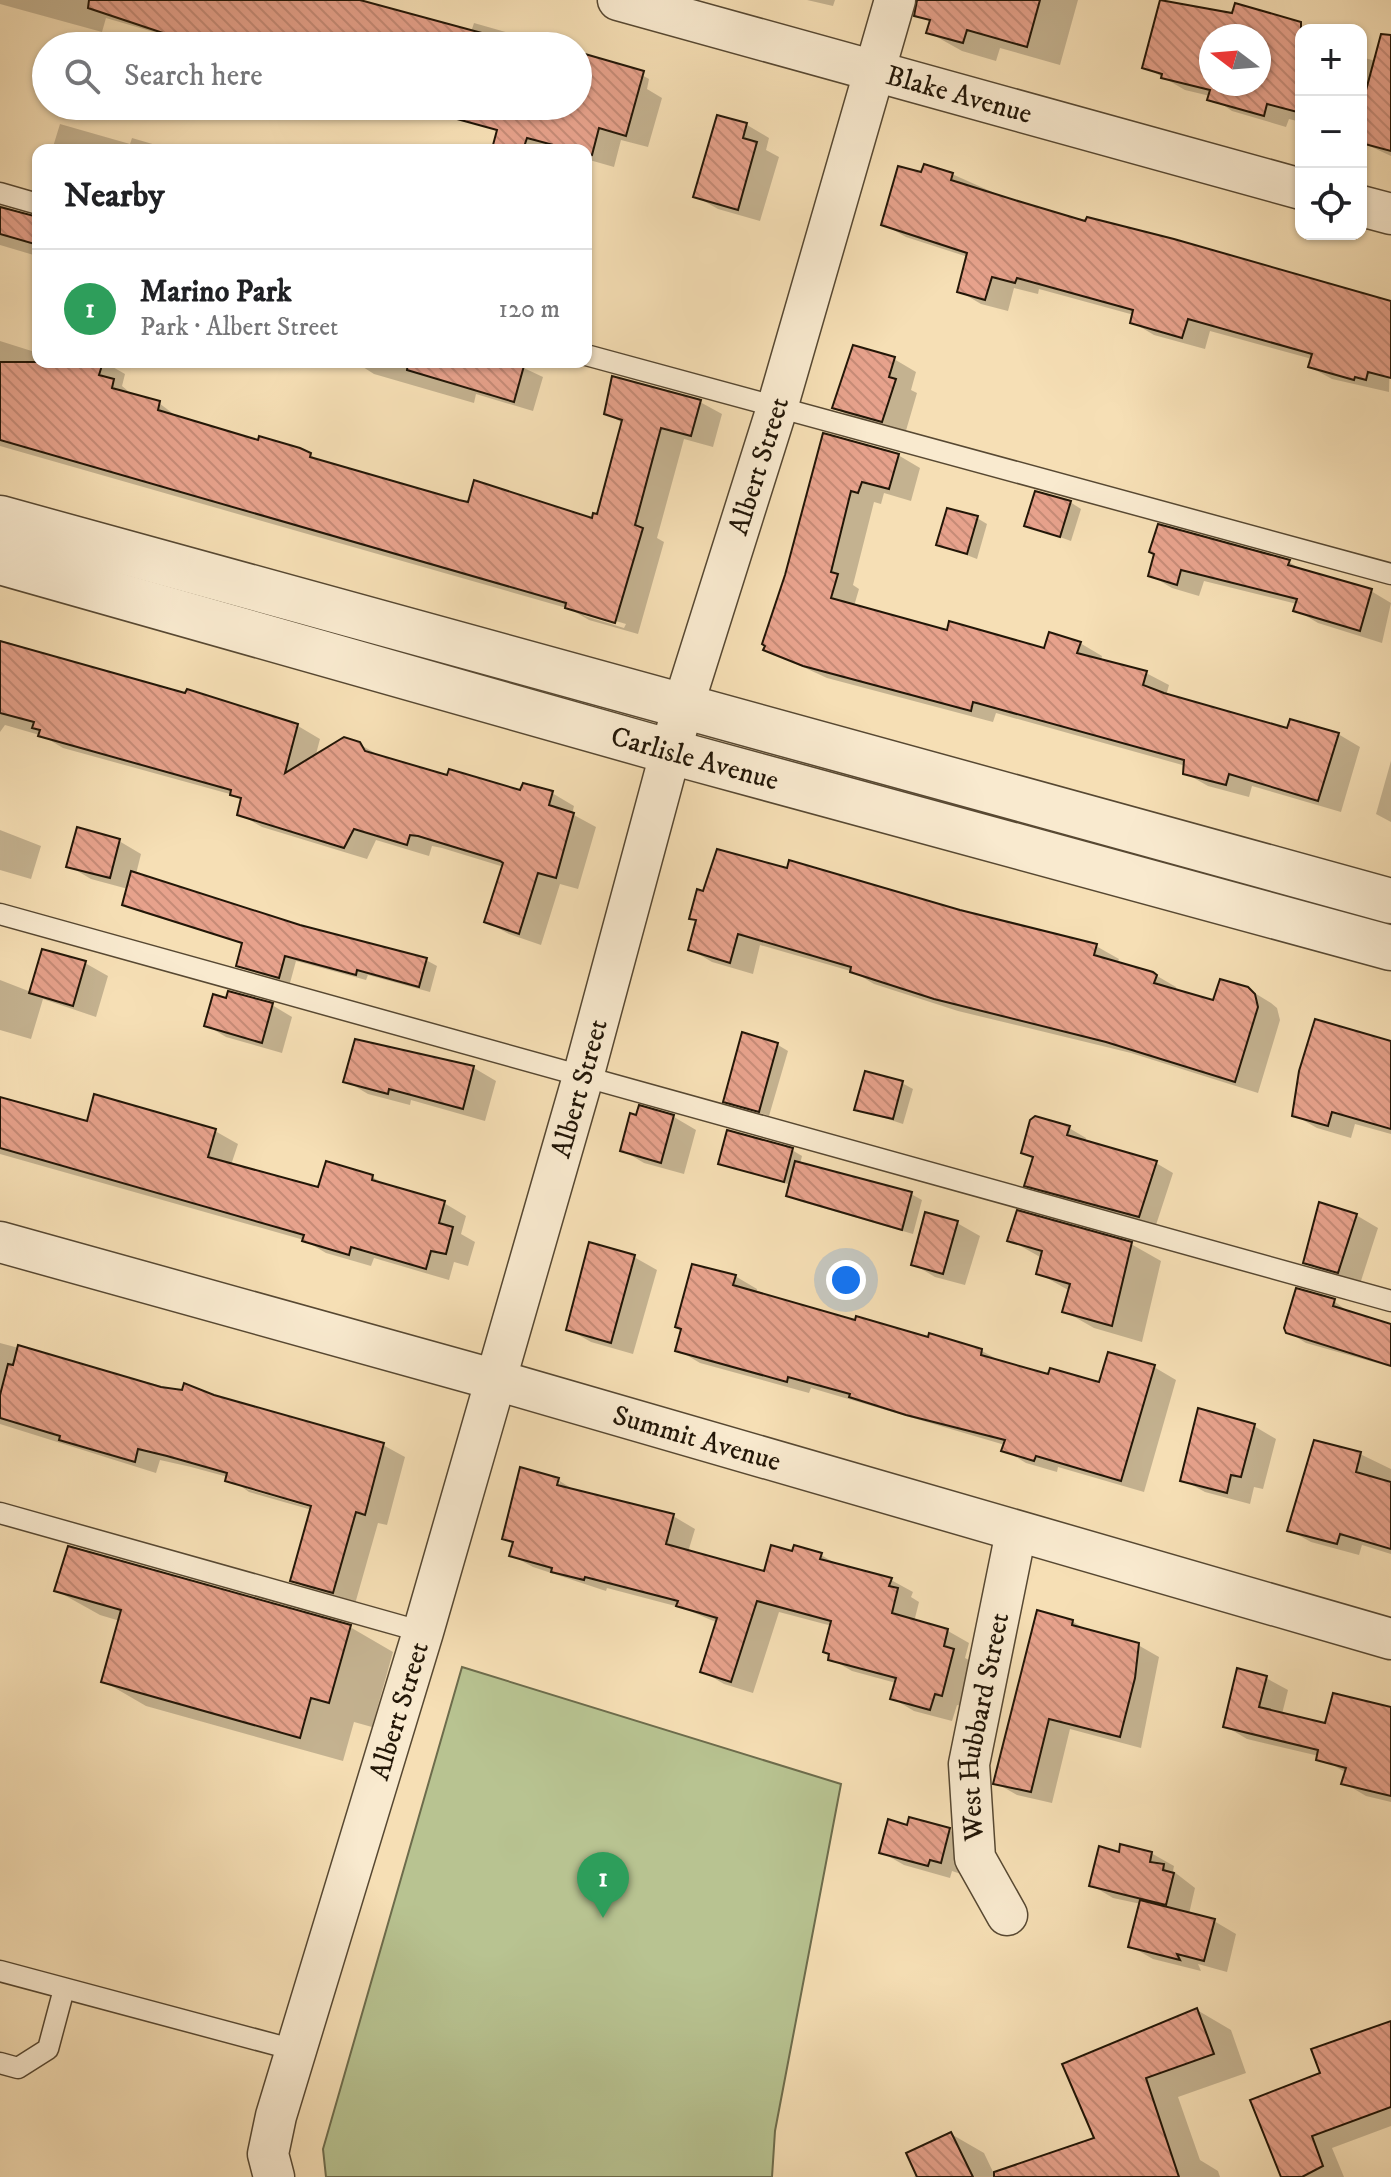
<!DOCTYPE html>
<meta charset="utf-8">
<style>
body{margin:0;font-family:"IM FELL DW Pica",serif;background:#f6f6f6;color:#202124}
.controls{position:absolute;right:24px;top:24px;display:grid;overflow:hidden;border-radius:16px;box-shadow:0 2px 6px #0004}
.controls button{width:72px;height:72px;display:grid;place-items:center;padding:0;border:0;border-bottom:2px solid #e0e0e0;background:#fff;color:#202124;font:40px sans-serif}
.compass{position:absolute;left:1199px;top:24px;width:72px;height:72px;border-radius:50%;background:#fff;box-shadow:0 2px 6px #0004;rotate:286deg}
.you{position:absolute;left:846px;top:1280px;width:28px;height:28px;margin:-20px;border:6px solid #fff;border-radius:50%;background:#1a73e8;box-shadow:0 0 0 12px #1a73e833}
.badge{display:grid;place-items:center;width:52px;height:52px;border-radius:50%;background:#7c3aed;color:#fff;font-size:26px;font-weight:700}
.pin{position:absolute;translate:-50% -66px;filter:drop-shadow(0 2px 4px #0008)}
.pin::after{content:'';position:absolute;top:42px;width:28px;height:24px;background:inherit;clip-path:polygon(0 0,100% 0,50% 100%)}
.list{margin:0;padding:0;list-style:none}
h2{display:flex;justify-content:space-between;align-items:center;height:104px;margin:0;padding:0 32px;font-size:34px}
h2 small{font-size:26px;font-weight:400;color:#757577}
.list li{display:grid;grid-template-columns:52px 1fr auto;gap:24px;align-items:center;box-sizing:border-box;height:120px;padding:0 32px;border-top:2px solid #e0e0e0}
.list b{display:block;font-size:30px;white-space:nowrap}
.list p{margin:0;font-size:26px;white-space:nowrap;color:#757577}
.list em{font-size:26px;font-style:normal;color:#757577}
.icon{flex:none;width:44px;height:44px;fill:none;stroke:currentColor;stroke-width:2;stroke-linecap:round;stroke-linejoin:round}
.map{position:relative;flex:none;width:1391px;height:2177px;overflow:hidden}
.search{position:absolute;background:#fff;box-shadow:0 2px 6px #0004;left:32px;top:32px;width:560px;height:88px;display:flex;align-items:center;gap:20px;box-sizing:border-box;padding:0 28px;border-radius:44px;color:#757577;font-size:30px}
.panel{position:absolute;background:#fff;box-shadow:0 2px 6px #0004;left:32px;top:144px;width:560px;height:224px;border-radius:16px}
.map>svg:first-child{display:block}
.park{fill:#b8c391;stroke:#6d6c4c;stroke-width:2}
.shadow{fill:#0003;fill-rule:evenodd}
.building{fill:url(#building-back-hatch);stroke:#221607;stroke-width:2;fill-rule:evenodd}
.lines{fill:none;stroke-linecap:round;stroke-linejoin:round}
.service-casing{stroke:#574832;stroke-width:23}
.minor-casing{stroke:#574832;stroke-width:43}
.tertiary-casing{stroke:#574832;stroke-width:47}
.service{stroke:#f9eacf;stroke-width:20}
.minor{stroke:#f9eacf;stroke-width:40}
.tertiary{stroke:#f9eacf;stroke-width:44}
.labels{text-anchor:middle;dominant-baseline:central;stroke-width:6;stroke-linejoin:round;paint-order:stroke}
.street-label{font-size:28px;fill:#221607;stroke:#f9eacf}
</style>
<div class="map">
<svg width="1391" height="2177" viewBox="0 0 1391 2177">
<defs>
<pattern id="building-back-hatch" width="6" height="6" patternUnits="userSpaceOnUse" patternTransform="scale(2)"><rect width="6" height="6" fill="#e7a28c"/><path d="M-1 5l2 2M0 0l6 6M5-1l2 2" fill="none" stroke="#c68b77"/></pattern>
</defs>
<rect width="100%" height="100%" fill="#f6dfb5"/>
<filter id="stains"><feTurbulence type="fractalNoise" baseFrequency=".0025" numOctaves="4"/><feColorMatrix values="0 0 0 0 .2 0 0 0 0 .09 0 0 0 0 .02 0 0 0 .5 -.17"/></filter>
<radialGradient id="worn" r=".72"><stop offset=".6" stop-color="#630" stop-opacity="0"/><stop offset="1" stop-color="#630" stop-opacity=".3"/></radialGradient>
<polygon class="park" points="462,1667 841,1784 775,2131 772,2177 326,2177 323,2149"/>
<g class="shadow">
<polygon points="0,0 351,0 471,32 474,23 554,46 183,46 164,35 106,18 102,32 0,4"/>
<polygon points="807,0 835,0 833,6"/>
<polygon points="937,0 1078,0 1060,65 1000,48 996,61 962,51 928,32"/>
<path d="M1233,16L1291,21L1306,30H1301V122L1289,119L1286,127L1232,111L1210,96L1185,90L1145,67ZM1211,36H1259V84H1211Z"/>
<polygon points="578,53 627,67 649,79 647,89 662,98 648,147 621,140 614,167 586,159 586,150 505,150 495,144 501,122 448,106 578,106"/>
<polygon points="1361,57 1391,65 1391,156 1361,142"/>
<polygon points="718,117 747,125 769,138 766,150 779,157 760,221 718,209 695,196"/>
<polygon points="60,124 130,144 132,138 173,150 52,150"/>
<polygon points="952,174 1017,203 1207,250 1391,303 1389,392 1332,379 1310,367 1312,359 1210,331 1205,349 1154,335 1132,322 1134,315 1039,289 1038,294 1014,288 1008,311 981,304 959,291 968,257 906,237 883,224 923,175"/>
<polygon points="0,205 38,218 37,256 0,245"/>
<path d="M0,341L38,353V362H104L125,374L122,386L134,396L159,403L180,419L310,455L325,464L470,504L593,520L598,517L623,423L606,414L700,402L722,414L713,447L684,439L657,538L664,542L638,634L589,620L570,609L0,446ZM579,610L626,624L624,628L585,616Z"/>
<polygon points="894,359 916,372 911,390 917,393 905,434 856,420 834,407"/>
<polygon points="355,362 511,362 543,377 533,411 476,394 474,403 374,374"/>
<polygon points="824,435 898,455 920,468 911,501 884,493 881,504 874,502 853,585 859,589 854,606 948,632 1046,650 1080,643 1102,656 1101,661 1146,673 1169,685 1166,696 1289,731 1338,734 1360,747 1341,812 1252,786 1249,797 1208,786 1185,773 1186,766 996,713 993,722 827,678 766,650"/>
<polygon points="1070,502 1081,509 1071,541 1026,525"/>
<polygon points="977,518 987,524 977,559 938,544"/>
<polygon points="1156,554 1289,562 1309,574 1371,591 1391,603 1382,643 1318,623 1296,610 1297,604 1204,581 1199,596 1172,588 1150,575"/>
<polygon points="0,640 187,696 188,691 298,726 320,739 315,758 359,744 382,757 449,778 522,793 552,793 574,806 572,814 596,827 578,889 560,884 541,945 509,934 487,922 504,867 442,848 432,846 429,856 376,840 367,859 262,827 239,814 243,800 237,796 63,748 43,736 5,725 0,732"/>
<polygon points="1391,761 1391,822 1376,814"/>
<polygon points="0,830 41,846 31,879 0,870"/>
<polygon points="119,841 141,854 136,874 299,927 426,960 437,966 430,992 368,975 366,980 296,961 290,983 249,971 238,965 244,944 135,910 124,904 128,889 91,879 69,866"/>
<polygon points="960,912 1096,946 1119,959 1117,964 1152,973 1176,987 1177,992 1214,1003 1248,989 1271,1003 1277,1008 1280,1020 1258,1093 1131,1053 958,1011 874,984 854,972 760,945 753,974 712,962 690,949 697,921 691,918"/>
<polygon points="85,963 108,976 96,1017 43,999 31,1039 0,1030 0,980 31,992"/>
<polygon points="272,1005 292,1017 282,1053 226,1037 206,1025"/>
<polygon points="778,1045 788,1051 769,1116 725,1101"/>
<polygon points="436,1057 474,1068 496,1081 485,1121 411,1100 410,1105 368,1094 346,1081"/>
<polygon points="1391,1068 1391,1134 1355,1124 1351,1138 1317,1128 1294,1115"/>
<polygon points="902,1083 913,1089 903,1124 857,1109"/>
<polygon points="0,1100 88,1123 215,1131 238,1144 231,1165 319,1190 372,1177 390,1187 444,1203 466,1216 461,1234 475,1242 468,1266 454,1262 449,1280 374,1258 371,1266 326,1253 304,1240 0,1154"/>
<polygon points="641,1108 674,1117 696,1130 684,1174 644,1163 622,1150"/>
<polygon points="1035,1118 1069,1128 1086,1138 1085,1142 1156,1163 1173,1173 1156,1225 1043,1194 1027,1185 1035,1159 1024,1152"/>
<polygon points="792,1150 802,1156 800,1164 911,1194 922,1200 913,1234 799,1201 788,1195 791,1185 721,1163"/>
<polygon points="1356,1215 1378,1228 1360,1284 1328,1275 1305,1262"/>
<polygon points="957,1223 980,1236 965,1285 935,1277 913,1264"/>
<polygon points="1010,1240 1131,1244 1161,1261 1142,1342 1094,1328 1064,1311 1070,1291 1038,1273 1042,1258"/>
<polygon points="590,1245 634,1257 657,1270 633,1354 591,1342 568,1329"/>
<polygon points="735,1276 757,1289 756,1294 856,1322 982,1351 1004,1363 1049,1376 1101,1385 1154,1367 1176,1380 1144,1492 1058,1467 1057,1472 1026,1463 1004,1450 1005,1445 811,1388 809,1393 700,1363 678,1350"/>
<polygon points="1334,1301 1351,1314 1391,1326 1391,1367 1306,1343 1288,1332"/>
<path d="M0,1343L383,1445L405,1457L387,1525L378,1523L355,1604L314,1593L293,1580L312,1510L249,1492L228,1477L191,1467L160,1460L156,1473L0,1424ZM247,1485L321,1506L320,1510L247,1489Z"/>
<polygon points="1254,1426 1276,1439 1263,1489 1254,1487 1250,1504 1205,1492 1183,1480"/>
<polygon points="1360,1454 1391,1469 1391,1554 1362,1545 1359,1555 1311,1542 1289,1530"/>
<path d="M521,1469L558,1480L579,1493L673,1516L695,1529L688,1552L766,1573L773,1548L793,1554L795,1547L821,1555L842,1567L891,1580L913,1592L911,1597L919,1602L914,1622L948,1631L969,1643L965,1658L975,1663L964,1707L957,1705L952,1721L914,1711L892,1698L896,1683L852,1671L831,1659V1654L825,1651L832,1626L779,1612L753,1693L724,1684L702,1671L718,1623L683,1608L607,1588L606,1591L533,1567L511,1555L514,1544L504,1538ZM556,1482H560L556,1496L552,1494Z"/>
<polygon points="57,1591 350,1627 393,1652 372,1727 354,1722 343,1761 146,1706 103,1681 120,1621 100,1615"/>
<polygon points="1072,1621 1090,1632 1138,1645 1159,1657 1141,1748 1070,1729 1052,1803 1017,1795 996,1783"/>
<polygon points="1266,1678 1288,1690 1282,1714 1327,1725 1391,1722 1391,1811 1391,1802 1366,1796 1344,1783 1346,1773 1319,1756 1247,1739 1225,1726"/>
<polygon points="908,1827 949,1830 972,1843 964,1875 952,1871 950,1878 904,1865 881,1852"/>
<polygon points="1151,1853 1174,1866 1173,1871 1195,1888 1189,1914 1214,1921 1236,1934 1227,1972 1198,1964 1201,1971 1153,1959 1130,1946 1141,1904 1113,1898 1091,1885 1120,1854"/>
<polygon points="1197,2010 1231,2030 1246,2073 1178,2097 1200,2160 1218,2171 1220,2177 914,2177 951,2134 984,2153 994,2174 1096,2139"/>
<polygon points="1391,2021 1391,2126 1332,2148 1344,2177 1283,2177 1322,2074"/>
</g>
<g class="building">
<polygon points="89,0 360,0 493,36 492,46 202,46 88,8"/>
<polygon points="917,0 1040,0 1027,47 967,30 963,43 926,33 930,20 914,16"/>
<path d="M1160,0L1232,13L1235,3L1301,22V113L1267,104L1264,116L1207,100L1210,90L1161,78L1162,74L1142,68ZM1211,36H1259V84H1211Z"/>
<polygon points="1381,34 1391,35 1391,151 1361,143 1361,109"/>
<polygon points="585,54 644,71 626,136 599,128 592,155 586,154 586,150 572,150 527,138 523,150 510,150 493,145 497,130 446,116 447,106 578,106 578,80"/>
<polygon points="717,115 747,123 743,138 757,142 738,210 693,197"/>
<polygon points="924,164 953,173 951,180 1018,201 1085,221 1087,217 1174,239 1391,301 1391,378 1368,372 1366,380 1355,377 1354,380 1308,367 1312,354 1188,319 1182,338 1130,323 1133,310 1017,278 1015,283 992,277 985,300 957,292 967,253 881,225 898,166 921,172"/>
<polygon points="0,207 38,217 38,245 0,234"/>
<polygon points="853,345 895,357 889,377 896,379 882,422 832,408"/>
<polygon points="0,362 103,362 99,375 114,379 112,388 160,401 158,410 258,440 259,436 300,448 311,453 310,457 459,500 468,502 474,480 592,518 593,513 597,514 622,420 604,414 612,376 701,400 691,436 661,428 635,525 643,528 615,623 565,608 566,603 0,440"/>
<polygon points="408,362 525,362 514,402 407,370"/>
<polygon points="823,433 899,454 889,489 862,482 858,493 851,491 831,572 838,574 831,598 947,630 949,621 1044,648 1049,632 1081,642 1077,653 1147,671 1143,685 1164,693 1287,728 1290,719 1339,733 1318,801 1229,774 1226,785 1183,774 1184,760 973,702 971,711 803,666 763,650 765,646 762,644 785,575"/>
<polygon points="1035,491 1071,501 1060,537 1024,526"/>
<polygon points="947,508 978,516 967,554 936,545"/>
<polygon points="1158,524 1290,560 1288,565 1372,589 1360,631 1293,611 1297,599 1181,570 1177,585 1148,576 1154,554 1149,552"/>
<polygon points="0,641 185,693 187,689 298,724 285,773 344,737 360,742 365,751 447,775 449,769 520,790 523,783 553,791 549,805 574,813 556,878 538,873 519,934 484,922 503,863 500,861 418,836 410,835 407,845 354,829 344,848 237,815 241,798 230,795 231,790 38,736 40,730 32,728 34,722 0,713"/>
<polygon points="77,827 120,839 110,878 66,867"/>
<polygon points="717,849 787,868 789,860 960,910 1097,944 1094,955 1153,972 1157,975 1154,983 1213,1000 1220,979 1248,987 1255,994 1258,1007 1235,1082 1106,1042 934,999 850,972 851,967 738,934 730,963 688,950 696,920 689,919 697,889 703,891"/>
<polygon points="131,871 300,925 427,958 419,987 357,970 356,975 285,956 279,978 236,966 242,943 122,905"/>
<polygon points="42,949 86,961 73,1006 29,993"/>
<polygon points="228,991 273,1003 262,1043 204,1026 213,994 226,998"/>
<polygon points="1315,1019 1391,1041 1391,1129 1332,1112 1328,1126 1292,1116 1299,1071"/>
<polygon points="742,1032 778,1043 759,1112 723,1102"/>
<polygon points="355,1039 474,1066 463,1109 389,1089 388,1094 343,1082"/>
<polygon points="865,1071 903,1081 893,1119 854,1110"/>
<polygon points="94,1094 216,1129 208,1157 318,1187 326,1161 373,1175 372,1180 445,1201 439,1223 453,1227 446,1254 431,1251 426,1269 351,1247 349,1255 302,1241 304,1235 0,1148 0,1097 87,1121"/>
<polygon points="639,1105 674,1115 661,1163 620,1151 630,1113 636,1115"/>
<polygon points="1035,1116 1070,1126 1067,1135 1157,1161 1139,1217 1024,1186 1033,1157 1021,1153 1030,1120"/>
<polygon points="727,1130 793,1148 784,1182 718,1164"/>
<polygon points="795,1161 912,1192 902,1230 786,1196"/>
<polygon points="1319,1202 1357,1214 1338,1273 1303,1263"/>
<polygon points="1017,1210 1132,1242 1112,1326 1062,1312 1070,1284 1036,1274 1042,1251 1007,1241"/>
<polygon points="925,1212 958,1221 943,1274 911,1265"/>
<polygon points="589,1242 635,1255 611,1343 566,1330"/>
<polygon points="692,1264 736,1275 733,1285 855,1320 856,1316 928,1337 929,1333 982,1349 981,1355 1048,1374 1050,1368 1099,1382 1108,1352 1155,1365 1121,1481 1036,1456 1034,1461 1001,1451 1005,1440 906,1415 849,1397 850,1394 788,1377 787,1382 675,1351 681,1329 675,1327"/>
<polygon points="1296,1288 1335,1299 1333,1306 1391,1324 1391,1366 1286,1333 1284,1328"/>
<polygon points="18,1345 161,1387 182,1390 184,1383 214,1395 384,1443 365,1515 356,1512 333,1593 290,1581 311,1506 225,1481 227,1473 167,1456 138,1449 135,1462 59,1440 60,1436 0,1418 0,1395 8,1364 13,1365"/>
<polygon points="1198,1408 1255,1424 1241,1477 1231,1475 1227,1493 1180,1481"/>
<polygon points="1314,1440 1361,1452 1356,1472 1391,1482 1391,1549 1340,1534 1337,1544 1287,1531"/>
<polygon points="520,1467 559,1478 557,1485 674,1514 666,1544 764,1571 771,1545 792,1551 794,1545 822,1553 820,1559 892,1578 889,1586 898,1588 892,1613 948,1629 944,1646 954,1649 942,1696 935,1694 930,1710 890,1699 896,1678 828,1660 829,1654 823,1652 831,1621 757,1601 731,1682 700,1672 717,1618 676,1606 678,1601 585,1577 584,1580 551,1572 552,1568 509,1556 513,1542 502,1539"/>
<polygon points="68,1546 351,1625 329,1703 311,1698 300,1738 101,1682 121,1610 54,1591"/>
<polygon points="1037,1610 1073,1620 1072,1625 1139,1643 1135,1678 1120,1737 1049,1719 1031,1792 993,1784"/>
<polygon points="1237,1668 1267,1676 1259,1707 1325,1723 1333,1693 1391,1707 1391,1796 1341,1784 1346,1768 1316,1760 1318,1750 1223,1727"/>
<polygon points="909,1817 950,1828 941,1863 930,1860 928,1866 879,1853 888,1819 907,1825"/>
<polygon points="1120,1844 1152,1852 1150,1862 1164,1864 1163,1870 1174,1873 1166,1905 1089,1886 1099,1846 1119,1852"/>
<polygon points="1140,1900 1215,1919 1204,1961 1177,1954 1180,1960 1128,1947"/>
<polygon points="1197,2008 1214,2054 1146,2078 1179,2177 994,2177 994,2172 1094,2138 1062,2064"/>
<polygon points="1391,2021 1391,2107 1312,2136 1323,2166 1302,2177 1281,2177 1250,2100 1320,2073 1311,2049"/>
<polygon points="951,2132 973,2177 917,2177 906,2153"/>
</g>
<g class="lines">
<defs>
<g id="service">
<polyline points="0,193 38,204"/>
<polyline points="586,355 1391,574"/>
<polyline points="0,914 1391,1301"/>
<polyline points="0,1513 423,1632"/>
<polyline points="0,1971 295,2050"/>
<polyline points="0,2063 18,2068 48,2049 64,1989"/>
</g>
<g id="minor">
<path id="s1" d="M618,0L1301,189"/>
<polyline points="1361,206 1391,214"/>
<path id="s2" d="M0,1242L496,1380L1391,1639"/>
<path id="s3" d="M1007,1915L975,1858L969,1764L1016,1532"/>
<path id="s4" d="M274,2177L268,2154L276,2116L423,1632L583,1077L683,706L777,408L895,0"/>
</g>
<g id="tertiary">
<polyline points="0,518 1391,901"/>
<path id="s5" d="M0,562L671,752L1391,948"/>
</g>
</defs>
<use href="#service" class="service-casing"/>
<use href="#minor" class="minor-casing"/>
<use href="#tertiary" class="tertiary-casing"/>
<use href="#service" class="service"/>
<use href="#minor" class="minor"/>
<use href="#tertiary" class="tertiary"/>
</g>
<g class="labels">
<g class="street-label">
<text stroke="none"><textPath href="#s1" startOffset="354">Blake Avenue</textPath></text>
<text stroke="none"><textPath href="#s4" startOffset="1782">Albert Street</textPath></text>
<text stroke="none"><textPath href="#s5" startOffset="722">Carlisle Avenue</textPath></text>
<text stroke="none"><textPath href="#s4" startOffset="1134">Albert Street</textPath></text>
<text stroke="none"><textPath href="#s2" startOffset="724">Summit Avenue</textPath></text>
<text stroke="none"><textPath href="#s4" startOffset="486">Albert Street</textPath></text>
<text stroke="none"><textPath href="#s3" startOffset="198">West Hubbard Street</textPath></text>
</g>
</g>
<rect width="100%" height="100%" filter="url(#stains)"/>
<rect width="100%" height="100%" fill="url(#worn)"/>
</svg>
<div class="controls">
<button>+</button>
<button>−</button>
<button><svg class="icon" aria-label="locate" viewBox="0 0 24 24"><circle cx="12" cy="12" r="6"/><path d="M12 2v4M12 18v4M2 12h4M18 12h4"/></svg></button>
</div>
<svg class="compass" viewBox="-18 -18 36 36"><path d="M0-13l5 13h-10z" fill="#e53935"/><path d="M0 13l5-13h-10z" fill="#757577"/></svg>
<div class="you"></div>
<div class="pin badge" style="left:603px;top:1918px;background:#2e9e5b">1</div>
<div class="search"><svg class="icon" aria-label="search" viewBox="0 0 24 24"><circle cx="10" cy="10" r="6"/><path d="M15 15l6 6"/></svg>Search here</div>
<section class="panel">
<h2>Nearby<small></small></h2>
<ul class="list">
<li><span class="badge" style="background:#2e9e5b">1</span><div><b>Marino Park</b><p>Park · Albert Street</p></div><em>120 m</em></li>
</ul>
</section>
</div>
